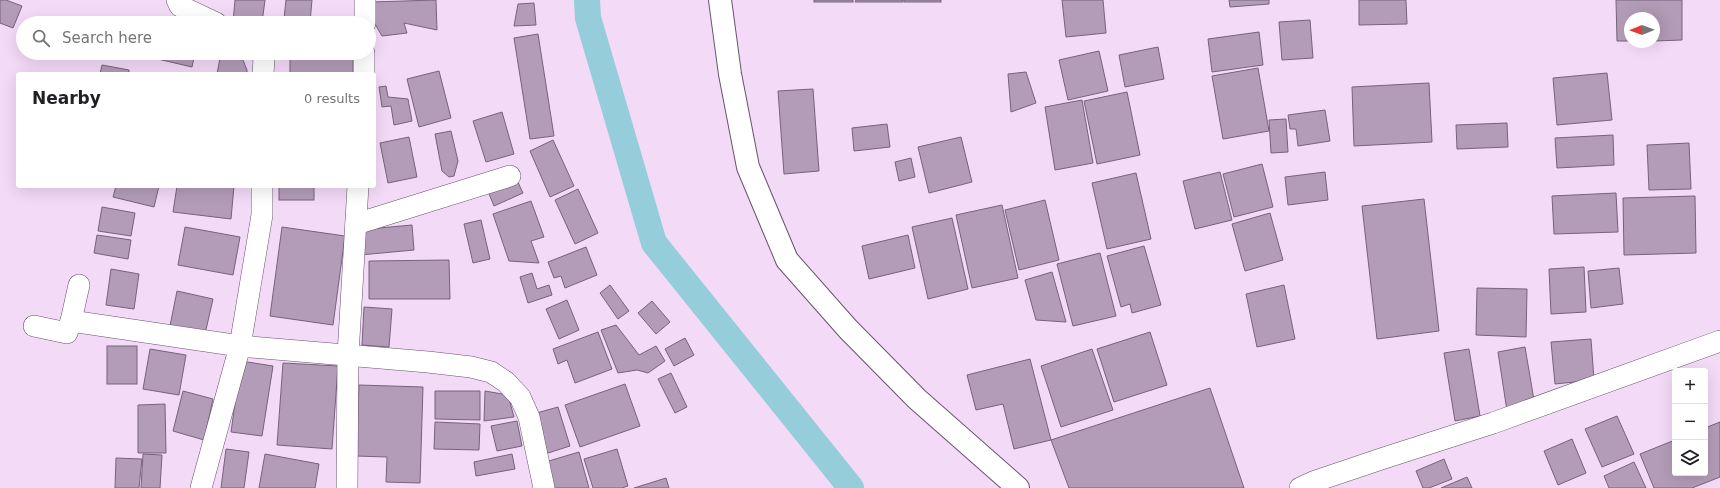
<!DOCTYPE html>
<meta charset="utf-8">
<style>
body{margin:0;font-family:"DejaVu Sans",sans-serif;background:#f6f6f6;color:#202124}
.controls{position:absolute;right:12px;bottom:12px;display:grid;overflow:hidden;border-radius:4px;box-shadow:0 4px 16px #0002}
.controls button{width:36px;height:36px;display:grid;place-items:center;padding:0;border:0;border-bottom:1px solid #e0e0e0;background:#fff;color:#202124;font:20px sans-serif}
.compass{position:absolute;left:1624px;top:12px;width:36px;height:36px;border-radius:50%;background:#fff;box-shadow:0 4px 16px #0002;rotate:269deg}
.list{margin:0;padding:0;list-style:none}
h2{display:flex;justify-content:space-between;align-items:center;height:52px;margin:0;padding:0 16px;font-size:17px}
h2 small{font-size:13px;font-weight:400;color:#757577}
.icon{flex:none;width:22px;height:22px;fill:none;stroke:currentColor;stroke-width:2;stroke-linecap:round;stroke-linejoin:round}
.map{position:relative;flex:none;width:1720px;height:488px;overflow:hidden}
.search{position:absolute;background:#fff;box-shadow:0 4px 16px #0002;left:16px;top:16px;width:360px;height:44px;display:flex;align-items:center;gap:10px;box-sizing:border-box;padding:0 14px;border-radius:22px;color:#757577;font-size:15px}
.panel{position:absolute;background:#fff;box-shadow:0 4px 16px #0002;left:16px;top:72px;width:360px;height:116px;border-radius:4px}
.map>svg:first-child{display:block}
.lines{fill:none;stroke-linecap:round;stroke-linejoin:round}
.canal{stroke:#95cdda;stroke-width:26}
.building{fill:#b39cb7;stroke:#77627b}
.minor-casing{stroke:#68536c;stroke-width:22}
.tertiary-casing{stroke:#68536c;stroke-width:24}
.minor{stroke:#fff;stroke-width:21}
.tertiary{stroke:#fff;stroke-width:22}
</style>
<div class="map">
<svg width="1720" height="488" viewBox="0 0 1720 488">
<rect width="100%" height="100%" fill="#f3daf7"/>
<g class="lines">
<polyline class="canal" points="587,0 588,18 654,243 851,488"/>
</g>
<g class="building">
<polygon points="0,0 6,0 22,6 13,28 0,23"/>
<polygon points="235,0 265,0 262,23 233,22"/>
<polygon points="286,0 312,0 310,22 284,19"/>
<polygon points="436,0 437,30 404,23 407,33 382,36 372,19 371,2"/>
<rect x="814" y="0" width="39" height="2"/>
<polygon points="856,0 903,0 903,2 855,2"/>
<rect x="904" y="0" width="37" height="2"/>
<polygon points="1062,0 1103,0 1106,33 1066,37"/>
<polygon points="1229,0 1269,0 1269,4 1230,7"/>
<polygon points="1359,0 1406,0 1407,24 1359,25"/>
<polygon points="1616,0 1682,0 1682,40 1654,41 1654,18 1630,18 1630,41 1617,41"/>
<polygon points="534,3 536,25 514,26 518,4"/>
<polygon points="1310,20 1313,58 1282,60 1279,22"/>
<polygon points="1259,32 1263,65 1212,72 1208,39"/>
<polygon points="538,34 554,136 530,139 514,38"/>
<polygon points="1158,47 1164,79 1125,87 1119,55"/>
<polygon points="1099,51 1108,91 1068,100 1059,60"/>
<polygon points="150,53 195,53 192,67 149,57"/>
<polygon points="221,53 240,53 247,70 247,74 217,74"/>
<polygon points="290,57 353,59 353,74 290,74"/>
<polygon points="102,65 129,70 129,74 100,74"/>
<polygon points="1258,68 1269,131 1223,139 1212,76"/>
<polygon points="439,71 451,118 419,127 407,79"/>
<polygon points="1026,72 1036,103 1011,112 1008,74"/>
<polygon points="1607,73 1612,120 1557,125 1553,78"/>
<polygon points="1429,83 1432,142 1354,146 1352,87"/>
<polygon points="386,86 388,97 408,99 412,121 394,125 391,106 382,107 379,87"/>
<polygon points="813,89 819,171 784,174 778,91"/>
<polygon points="1127,92 1140,155 1097,164 1084,101"/>
<polygon points="1082,100 1093,163 1055,170 1045,107"/>
<polygon points="1325,110 1330,141 1298,146 1296,129 1290,129 1288,115"/>
<polygon points="502,112 514,154 486,162 473,121"/>
<polygon points="1286,119 1288,152 1271,153 1269,120"/>
<polygon points="1507,123 1508,147 1457,149 1456,125"/>
<polygon points="887,124 890,147 854,151 852,128"/>
<polygon points="451,131 458,161 454,176 449,177 442,171 435,134"/>
<polygon points="1613,135 1614,165 1557,168 1555,138"/>
<polygon points="409,137 417,177 388,183 380,143"/>
<polygon points="961,137 972,182 929,193 918,147"/>
<polygon points="553,140 574,186 550,197 530,151"/>
<polygon points="1689,143 1691,189 1649,190 1647,145"/>
<polygon points="911,158 915,177 899,181 895,162"/>
<polygon points="1262,164 1273,207 1234,217 1223,174"/>
<polygon points="1220,172 1232,220 1195,229 1183,181"/>
<polygon points="1325,172 1328,200 1288,205 1285,177"/>
<polygon points="1136,173 1151,239 1107,249 1092,183"/>
<polygon points="515,176 523,193 494,206 487,189"/>
<polygon points="116,186 159,186 154,207 113,197"/>
<polygon points="177,186 234,186 231,219 173,212"/>
<rect x="279" y="186" width="35" height="14"/>
<polygon points="578,189 598,233 575,244 555,200"/>
<polygon points="1616,193 1618,232 1554,234 1552,196"/>
<polygon points="1695,196 1696,253 1624,255 1623,198"/>
<polygon points="1424,199 1439,331 1377,339 1362,206"/>
<polygon points="1045,200 1059,260 1019,270 1005,210"/>
<polygon points="531,201 544,237 531,241 539,263 509,261 493,214"/>
<polygon points="1002,205 1018,278 972,288 956,215"/>
<polygon points="102,207 135,213 131,236 98,231"/>
<polygon points="1270,213 1283,260 1245,271 1232,224"/>
<polygon points="952,218 968,289 928,299 912,227"/>
<polygon points="481,220 490,259 473,263 464,224"/>
<polygon points="412,225 414,250 360,255 357,230"/>
<polygon points="185,227 240,237 233,275 178,265"/>
<polygon points="282,227 345,236 333,325 270,316"/>
<polygon points="97,235 131,240 128,259 94,253"/>
<polygon points="908,235 915,268 869,279 862,246"/>
<polygon points="1144,246 1161,305 1132,313 1130,304 1121,307 1107,256"/>
<polygon points="586,247 597,275 565,288 561,276 554,278 548,262"/>
<polygon points="1100,253 1116,316 1073,326 1057,264"/>
<polygon points="449,260 450,299 369,299 369,261"/>
<polygon points="1584,267 1586,312 1551,314 1549,269"/>
<polygon points="1619,268 1623,304 1591,308 1588,271"/>
<polygon points="111,269 139,274 134,309 106,305"/>
<polygon points="1052,272 1066,322 1036,320 1025,280"/>
<polygon points="532,273 537,289 549,285 552,295 528,303 520,277"/>
<polygon points="610,285 629,311 618,319 600,293"/>
<polygon points="1284,285 1295,339 1257,347 1246,294"/>
<polygon points="1477,288 1527,289 1526,337 1476,335"/>
<polygon points="177,291 213,299 205,334 170,326"/>
<polygon points="567,300 579,330 559,339 546,309"/>
<polygon points="652,301 670,322 656,334 638,313"/>
<polygon points="364,307 392,309 389,347 362,345"/>
<polygon points="616,325 639,355 656,346 665,361 648,373 637,370 618,373 601,330"/>
<polygon points="598,332 612,369 575,383 567,360 558,364 553,349"/>
<polygon points="1150,332 1167,385 1114,402 1097,349"/>
<polygon points="685,338 694,355 674,366 665,349"/>
<polygon points="1591,339 1594,380 1555,384 1551,342"/>
<rect x="107" y="346" width="30" height="38"/>
<polygon points="1525,347 1535,406 1507,411 1498,352"/>
<polygon points="150,349 186,355 179,395 143,389"/>
<polygon points="1092,349 1113,410 1061,427 1041,366"/>
<polygon points="1469,349 1480,416 1455,421 1444,353"/>
<polygon points="1030,359 1051,440 1014,449 1003,404 976,410 967,375"/>
<polygon points="241,361 273,366 262,436 231,432"/>
<polygon points="283,363 338,366 332,449 277,445"/>
<polygon points="671,373 687,407 675,413 658,379"/>
<polygon points="625,384 640,426 580,447 565,405"/>
<polygon points="359,385 423,387 420,483 386,482 387,457 356,456"/>
<polygon points="1210,388 1244,488 1069,488 1051,440"/>
<polygon points="183,391 213,399 204,440 173,431"/>
<polygon points="435,391 480,391 480,420 435,419"/>
<polygon points="485,391 508,395 514,417 484,421"/>
<polygon points="165,404 166,453 138,453 138,405"/>
<polygon points="558,407 570,446 545,454 533,414"/>
<polygon points="1617,416 1634,454 1602,467 1585,429"/>
<polygon points="517,421 522,446 497,451 491,426"/>
<polygon points="435,422 480,424 479,450 434,449"/>
<polygon points="1720,422 1720,477 1692,488 1654,488 1640,454 1675,440 1675,473 1705,473 1705,428"/>
<polygon points="1572,439 1586,473 1558,485 1544,451"/>
<polygon points="226,449 249,452 244,488 221,488"/>
<polygon points="617,449 628,486 622,488 593,488 584,459"/>
<polygon points="579,452 589,488 549,488 542,463"/>
<polygon points="143,454 162,455 160,488 141,488"/>
<polygon points="265,454 319,464 315,488 259,488"/>
<polygon points="512,454 515,469 476,476 474,462"/>
<polygon points="116,458 142,459 139,488 115,488"/>
<polygon points="1444,459 1452,479 1429,488 1423,488 1416,471"/>
<polygon points="1634,462 1646,488 1609,488 1604,476"/>
<polygon points="1467,477 1472,488 1441,488"/>
<polygon points="666,478 669,488 634,488"/>
</g>
<g class="lines">
<defs>
<g id="minor">
<polyline points="177,0 180,6 216,23"/>
<polyline points="365,23 365,0"/>
<polyline points="261,53 264,59 263,74"/>
<polyline points="364,74 364,53"/>
<polyline points="356,224 510,176"/>
<polyline points="79,285 71,321 240,346 262,215 262,186"/>
<polyline points="34,326 67,333 71,321"/>
<polyline points="201,488 240,346 428,362 471,367 491,372 506,382 520,397 529,417 544,488"/>
<polyline points="347,488 348,355 358,186"/>
<polyline points="1300,488 1313,482 1381,459 1493,423 1720,341"/>
</g>
<polyline id="tertiary" points="720,0 730,74 748,167 787,260 848,329 917,399 1018,488"/>
</defs>
<use href="#minor" class="minor-casing"/>
<use href="#tertiary" class="tertiary-casing"/>
<use href="#minor" class="minor"/>
<use href="#tertiary" class="tertiary"/>
</g>
</svg>
<div class="controls">
<button>+</button>
<button>−</button>
<button><svg class="icon" aria-label="layers" viewBox="0 0 24 24"><path d="M12 4l9 5-9 5-9-5zM3 14l9 5 9-5"/></svg></button>
</div>
<svg class="compass" viewBox="-18 -18 36 36"><path d="M0-13l5 13h-10z" fill="#e53935"/><path d="M0 13l5-13h-10z" fill="#757577"/></svg>
<div class="search"><svg class="icon" aria-label="search" viewBox="0 0 24 24"><circle cx="10" cy="10" r="6"/><path d="M15 15l6 6"/></svg>Search here</div>
<section class="panel">
<h2>Nearby<small>0 results</small></h2>
<ul class="list">
</ul>
</section>
</div>
